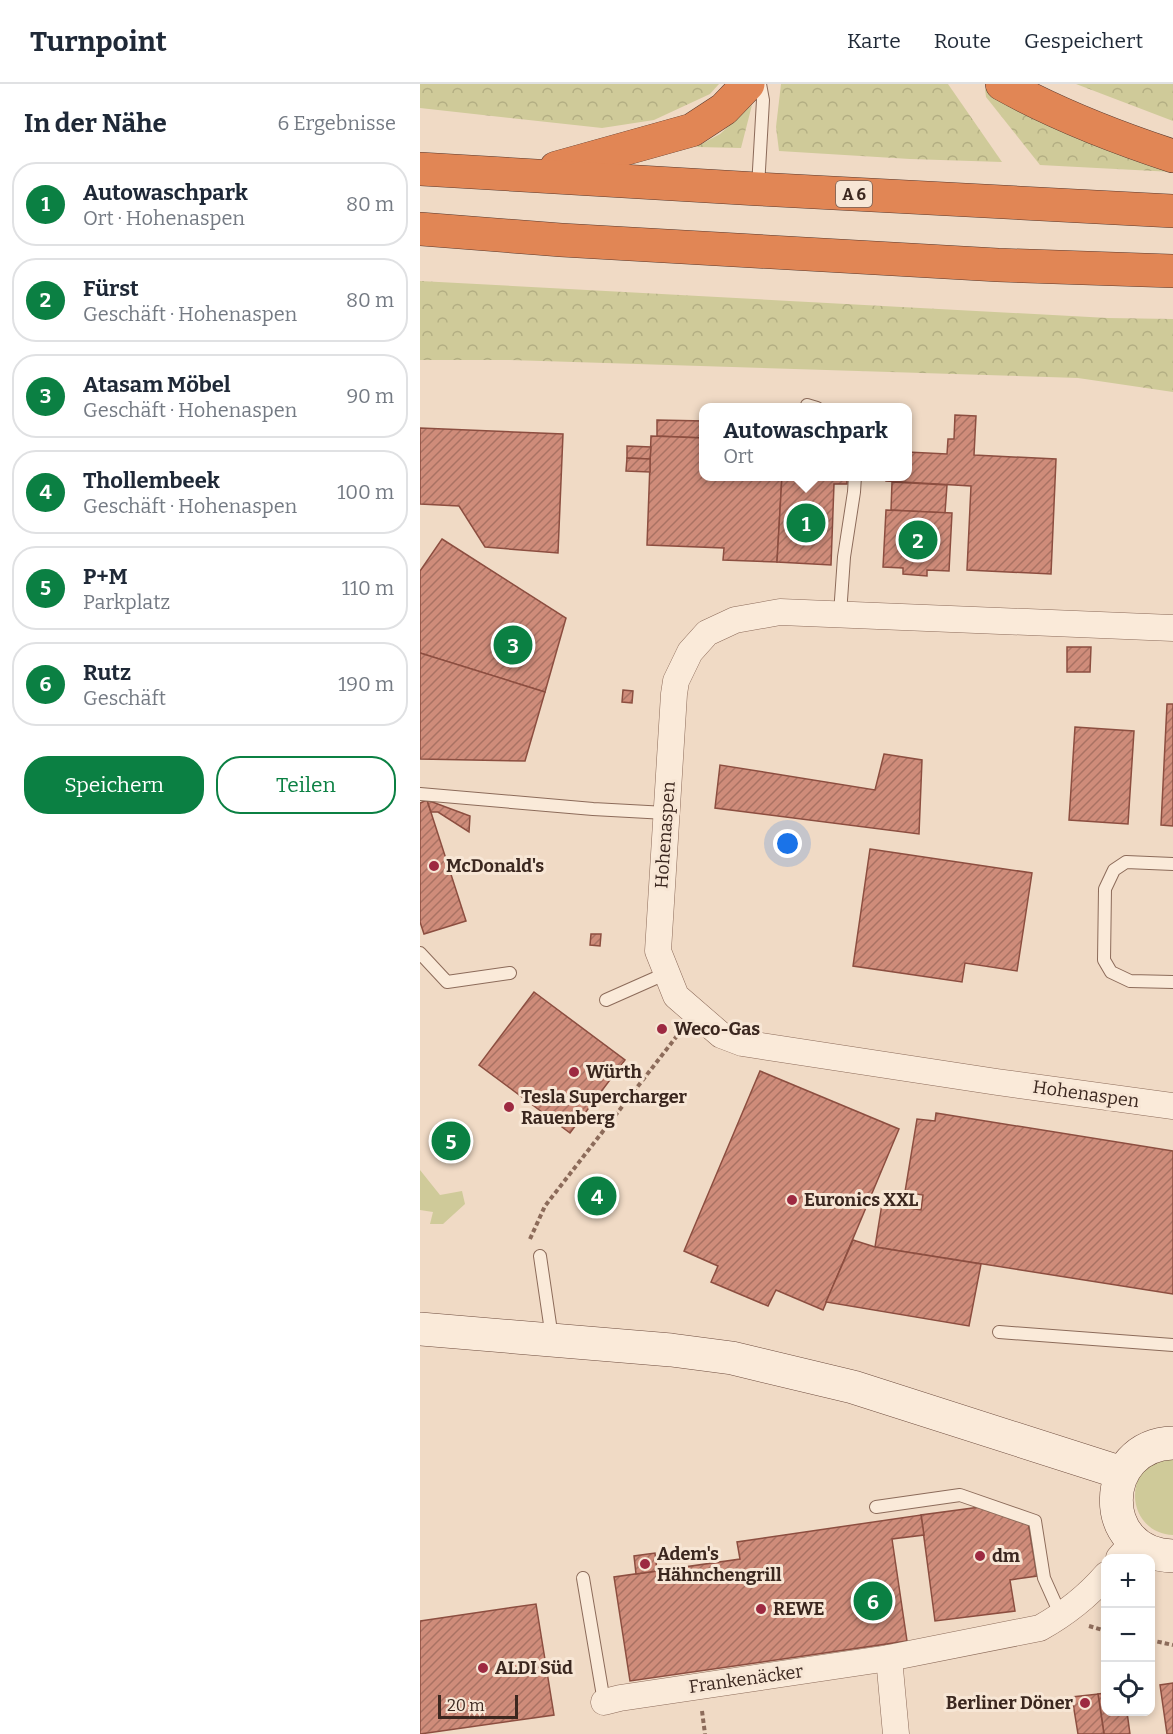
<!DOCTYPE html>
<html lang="de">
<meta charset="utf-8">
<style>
body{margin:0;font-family:Bitter,serif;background:#f6f6f7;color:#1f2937}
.controls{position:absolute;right:18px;bottom:18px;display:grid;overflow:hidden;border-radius:12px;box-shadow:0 3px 9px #0003}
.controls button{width:54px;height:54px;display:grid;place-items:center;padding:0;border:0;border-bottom:2px solid #e0e1e3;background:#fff;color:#1f2937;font:30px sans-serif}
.scale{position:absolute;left:18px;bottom:15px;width:80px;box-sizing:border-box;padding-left:6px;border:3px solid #3b271f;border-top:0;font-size:16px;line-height:21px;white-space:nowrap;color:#3b271f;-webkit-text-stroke:4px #f7e6d5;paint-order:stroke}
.you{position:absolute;left:368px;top:760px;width:21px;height:21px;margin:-15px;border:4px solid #fff;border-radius:50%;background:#1a73e8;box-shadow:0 0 0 9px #1a73e833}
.badge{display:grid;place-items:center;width:39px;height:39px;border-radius:50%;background:#0b8043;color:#fff;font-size:20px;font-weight:700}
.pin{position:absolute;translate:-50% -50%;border:3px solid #fff;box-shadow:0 2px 6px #0006}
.popup{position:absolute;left:279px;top:319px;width:213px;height:78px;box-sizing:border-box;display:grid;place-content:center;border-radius:12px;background:#fff;filter:drop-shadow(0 2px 4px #0005);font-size:20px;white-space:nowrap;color:#747a83}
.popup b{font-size:22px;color:#1f2937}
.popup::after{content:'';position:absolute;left:50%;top:100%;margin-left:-12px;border:12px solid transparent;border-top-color:#fff}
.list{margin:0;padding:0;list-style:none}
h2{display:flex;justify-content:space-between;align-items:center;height:78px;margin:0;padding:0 24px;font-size:26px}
h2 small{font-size:20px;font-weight:400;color:#747a83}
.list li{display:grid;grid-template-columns:39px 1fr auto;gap:18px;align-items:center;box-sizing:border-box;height:84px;margin:0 12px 12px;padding:0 12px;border:2px solid #e0e1e3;border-radius:24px}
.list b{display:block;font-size:22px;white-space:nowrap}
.list p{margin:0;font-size:20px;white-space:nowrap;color:#747a83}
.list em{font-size:20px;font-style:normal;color:#747a83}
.actions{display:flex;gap:12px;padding:18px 24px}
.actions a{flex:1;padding:14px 0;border:2px solid #0b8043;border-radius:24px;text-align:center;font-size:21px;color:#0b8043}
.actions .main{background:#0b8043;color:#fff}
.icon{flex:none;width:33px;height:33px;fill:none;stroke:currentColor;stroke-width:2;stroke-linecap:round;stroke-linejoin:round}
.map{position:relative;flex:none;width:753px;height:1650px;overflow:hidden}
header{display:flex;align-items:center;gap:36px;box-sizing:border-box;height:84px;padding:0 30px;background:#fff;border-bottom:2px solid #e0e1e3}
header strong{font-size:28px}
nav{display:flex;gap:33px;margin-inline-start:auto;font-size:21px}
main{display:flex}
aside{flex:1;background:#fff}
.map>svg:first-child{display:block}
.grass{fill:#cfca99}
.forest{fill:url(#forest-crowns)}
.building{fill:url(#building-hatch);stroke:#8c4e40;stroke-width:1.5}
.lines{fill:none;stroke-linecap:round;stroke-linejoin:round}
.lane-casing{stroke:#8c6b5a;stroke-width:14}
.street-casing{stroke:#8c6b5a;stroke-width:27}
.secondary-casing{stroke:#6e4c3e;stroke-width:34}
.highway-casing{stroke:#593a2f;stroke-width:34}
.path{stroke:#8c6b5a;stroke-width:4;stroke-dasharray:4.5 3;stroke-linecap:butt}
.lane{stroke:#faead9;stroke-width:12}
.street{stroke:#faead9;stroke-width:26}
.secondary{stroke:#faead9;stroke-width:33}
.highway{stroke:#e18655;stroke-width:33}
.poi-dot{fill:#9d2941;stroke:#f7e6d5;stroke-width:2}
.labels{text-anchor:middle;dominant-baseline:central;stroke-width:6;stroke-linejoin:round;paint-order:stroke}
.shield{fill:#f7e6d5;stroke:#736056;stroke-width:1.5}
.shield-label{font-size:16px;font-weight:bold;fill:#3b271f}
.street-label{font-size:18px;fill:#3b271f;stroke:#f7e6d5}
.poi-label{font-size:18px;font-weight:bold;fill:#3b271f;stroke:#f7e6d5;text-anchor:start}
</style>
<header>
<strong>Turnpoint</strong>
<nav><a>Karte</a><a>Route</a><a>Gespeichert</a></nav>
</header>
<main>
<aside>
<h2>In der Nähe<small>6 Ergebnisse</small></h2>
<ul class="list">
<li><span class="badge">1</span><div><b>Autowaschpark</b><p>Ort · Hohenaspen</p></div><em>80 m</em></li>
<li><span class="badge">2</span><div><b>Fürst</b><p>Geschäft · Hohenaspen</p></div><em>80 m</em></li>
<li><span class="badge">3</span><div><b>Atasam Möbel</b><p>Geschäft · Hohenaspen</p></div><em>90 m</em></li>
<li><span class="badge">4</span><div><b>Thollembeek</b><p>Geschäft · Hohenaspen</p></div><em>100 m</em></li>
<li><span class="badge">5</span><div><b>P+M</b><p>Parkplatz</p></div><em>110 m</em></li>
<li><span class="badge">6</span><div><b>Rutz</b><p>Geschäft</p></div><em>190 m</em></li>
</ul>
<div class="actions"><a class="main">Speichern</a><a>Teilen</a></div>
</aside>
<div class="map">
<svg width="753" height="1650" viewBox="0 0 753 1650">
<defs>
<pattern id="forest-crowns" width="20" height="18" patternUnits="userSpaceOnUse" patternTransform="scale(1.5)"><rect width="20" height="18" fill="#cfca99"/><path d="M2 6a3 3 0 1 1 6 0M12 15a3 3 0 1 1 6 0" fill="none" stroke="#b3ae83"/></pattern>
<pattern id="building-hatch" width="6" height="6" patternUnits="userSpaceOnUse" patternTransform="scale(1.5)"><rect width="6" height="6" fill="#cf8c7a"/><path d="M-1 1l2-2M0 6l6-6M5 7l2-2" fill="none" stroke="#a97263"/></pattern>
</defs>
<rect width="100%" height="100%" fill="#f0dac5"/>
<g class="grass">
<polygon points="0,1086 20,1111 42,1107 45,1120 23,1140 10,1140 13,1128 0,1126"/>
<path d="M753,1371V1451C723,1450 707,1420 719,1393C721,1388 726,1382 731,1379C737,1375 746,1373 753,1371Z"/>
</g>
<g class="forest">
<polygon points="0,0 299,0 290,10 234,36 182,44 0,24"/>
<polygon points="361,0 528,0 582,78 490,75 359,67 356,43"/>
<polygon points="656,0 753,0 753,37"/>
<polygon points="565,5 586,10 753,88 620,81 566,13"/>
<polygon points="332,21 321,64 276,63 300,50"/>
<polygon points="0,197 688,234 753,235 753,308 658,294 90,276 0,276"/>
</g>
<g class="building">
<polygon points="535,331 556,332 554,371 636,375 631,490 547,486 551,402 466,397 466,392 488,392 488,368 527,370 528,355 534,355"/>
<polygon points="237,336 284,337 284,354 237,352"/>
<polygon points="0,344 143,350 138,469 65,463 39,422 0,420"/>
<polygon points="231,352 284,354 284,392 362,392 357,478 303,476 304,464 227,461"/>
<polygon points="207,362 231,363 230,375 207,374"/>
<polygon points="207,374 230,375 230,388 206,387"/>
<polygon points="362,392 427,392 427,400 414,400 411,481 357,478"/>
<polygon points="472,398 527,401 525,429 471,426"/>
<polygon points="466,426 532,429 529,487 507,486 507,492 483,490 483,484 463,483"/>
<polygon points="22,455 146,534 125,608 0,569 0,487"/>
<polygon points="647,563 671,563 670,588 647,588"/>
<polygon points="0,569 125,608 105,677 0,675"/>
<polygon points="203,606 213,607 212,619 202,618"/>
<polygon points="747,620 753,620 753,742 741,741"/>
<polygon points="655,643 714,647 708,740 649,736"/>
<polygon points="464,670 502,676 499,750 295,724 300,681 455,706"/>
<polygon points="7,716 46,837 4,850 0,838 0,719"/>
<polygon points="7,716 50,732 49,748 18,728 11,728"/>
<polygon points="450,765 612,789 597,887 545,879 542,898 433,882"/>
<polygon points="171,850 181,850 180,862 170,861"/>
<polygon points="114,908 205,976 150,1049 59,981"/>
<polygon points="340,987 479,1045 403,1226 356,1206 348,1222 291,1198 298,1182 264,1167"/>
<polygon points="516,1029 753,1067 753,1210 455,1163 462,1120 501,1126 503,1111 485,1108 497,1035 515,1037"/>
<polygon points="433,1156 455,1163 561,1180 549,1242 406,1218"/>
<polygon points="560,1423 608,1438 617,1492 590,1496 595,1527 515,1537 501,1431"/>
<polygon points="501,1431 504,1451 472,1455 487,1557 210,1597 194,1493 320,1475 317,1458"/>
<polygon points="235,1469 237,1487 216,1490 214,1472"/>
<polygon points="116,1520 134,1631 0,1650 0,1537"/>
<polygon points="753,1599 753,1650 747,1650 740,1601"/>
<polygon points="686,1609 686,1628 707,1628 710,1650 684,1650 678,1610"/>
<polygon points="678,1610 684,1650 658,1650 652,1613"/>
</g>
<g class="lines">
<defs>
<g id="lane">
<polyline points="338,103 343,16 340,0"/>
<polyline points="387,321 397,324"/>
<polyline points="420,530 424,473 434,408 435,392"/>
<polyline points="0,710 173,725 246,729"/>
<polyline points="753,780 706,778 694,786 685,805 684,876 691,888 710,897 753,898"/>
<polyline points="0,869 27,898 90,889"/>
<polyline points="186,916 247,889"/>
<polyline points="120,1172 132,1254"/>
<polyline points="579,1248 753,1261"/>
<polyline points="456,1423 540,1411 615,1437 624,1494 641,1532"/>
<polyline points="163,1494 184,1618"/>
</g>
<g id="street">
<polyline points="753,544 360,528 315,536 287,549 270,568 256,597 254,610 238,867 256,912 301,951 322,959 577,998 753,1022"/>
<polyline points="699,1474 713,1458"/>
<polyline points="469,1574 476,1650"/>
<path d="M184,1618L200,1614L469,1574L620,1544C645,1530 667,1513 686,1491"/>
</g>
<g id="secondary">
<polyline points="0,1245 251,1266 312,1274 433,1303 702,1389"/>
<path d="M753,1359C679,1361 676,1470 753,1472"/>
</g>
<g id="highway">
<path d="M582,0C636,30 695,53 753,72"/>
<polyline points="136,84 272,46 304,25 328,0"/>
<polyline points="0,85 338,105 753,127"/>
<polyline points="0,145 141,156 578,181 753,187"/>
</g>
</defs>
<use href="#lane" class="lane-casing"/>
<use href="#street" class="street-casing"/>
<use href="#secondary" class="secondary-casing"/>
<use href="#highway" class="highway-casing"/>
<g class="path">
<polyline points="110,1155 125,1122 260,948"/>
<polyline points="669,1542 686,1547"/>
<polyline points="730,1556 753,1561"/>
<polyline points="282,1627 285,1650"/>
</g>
<use href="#lane" class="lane"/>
<use href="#street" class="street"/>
<use href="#secondary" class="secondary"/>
<use href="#highway" class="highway"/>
</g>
<g class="poi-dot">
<circle cx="14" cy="782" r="6"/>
<circle cx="242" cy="945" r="6"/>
<circle cx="154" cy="988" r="6"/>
<circle cx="89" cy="1023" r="6"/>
<circle cx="372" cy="1116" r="6"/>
<circle cx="560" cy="1472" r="6"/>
<circle cx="225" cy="1480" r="6"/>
<circle cx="341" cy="1525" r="6"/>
<circle cx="63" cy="1584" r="6"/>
<circle cx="665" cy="1619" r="6"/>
</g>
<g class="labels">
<rect class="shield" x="416" y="97" width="36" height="26" rx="4.5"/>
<g class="shield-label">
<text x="434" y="110">A 6</text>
</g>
<g class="street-label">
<text transform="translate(245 751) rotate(-86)">Hohenaspen</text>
<text transform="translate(666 1010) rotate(8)">Hohenaspen</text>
<text transform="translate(326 1595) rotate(-8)">Frankenäcker</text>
</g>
<g class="poi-label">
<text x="26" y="782">McDonald's</text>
<text x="254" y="945">Weco-Gas</text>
<text x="166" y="988">Würth</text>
<text x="101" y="1013">Tesla Supercharger<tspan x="101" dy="21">Rauenberg</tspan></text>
<text x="384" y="1116">Euronics XXL</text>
<text x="237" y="1470">Adem's<tspan x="237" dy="21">Hähnchengrill</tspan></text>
<text x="572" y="1472">dm</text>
<text x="353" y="1525">REWE</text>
<text x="75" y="1584">ALDI Süd</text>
<text x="653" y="1619" text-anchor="end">Berliner Döner</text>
</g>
</g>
</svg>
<div class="controls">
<button>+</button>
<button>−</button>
<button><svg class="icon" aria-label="locate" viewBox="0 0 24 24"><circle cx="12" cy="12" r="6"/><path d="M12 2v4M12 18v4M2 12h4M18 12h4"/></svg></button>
</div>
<div class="scale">20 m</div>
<div class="you"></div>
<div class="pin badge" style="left:386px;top:439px">1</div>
<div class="popup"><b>Autowaschpark</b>Ort</div>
<div class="pin badge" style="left:498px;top:456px">2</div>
<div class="pin badge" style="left:93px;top:561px">3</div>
<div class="pin badge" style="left:177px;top:1112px">4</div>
<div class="pin badge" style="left:31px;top:1057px">5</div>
<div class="pin badge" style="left:453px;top:1517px">6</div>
</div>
</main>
